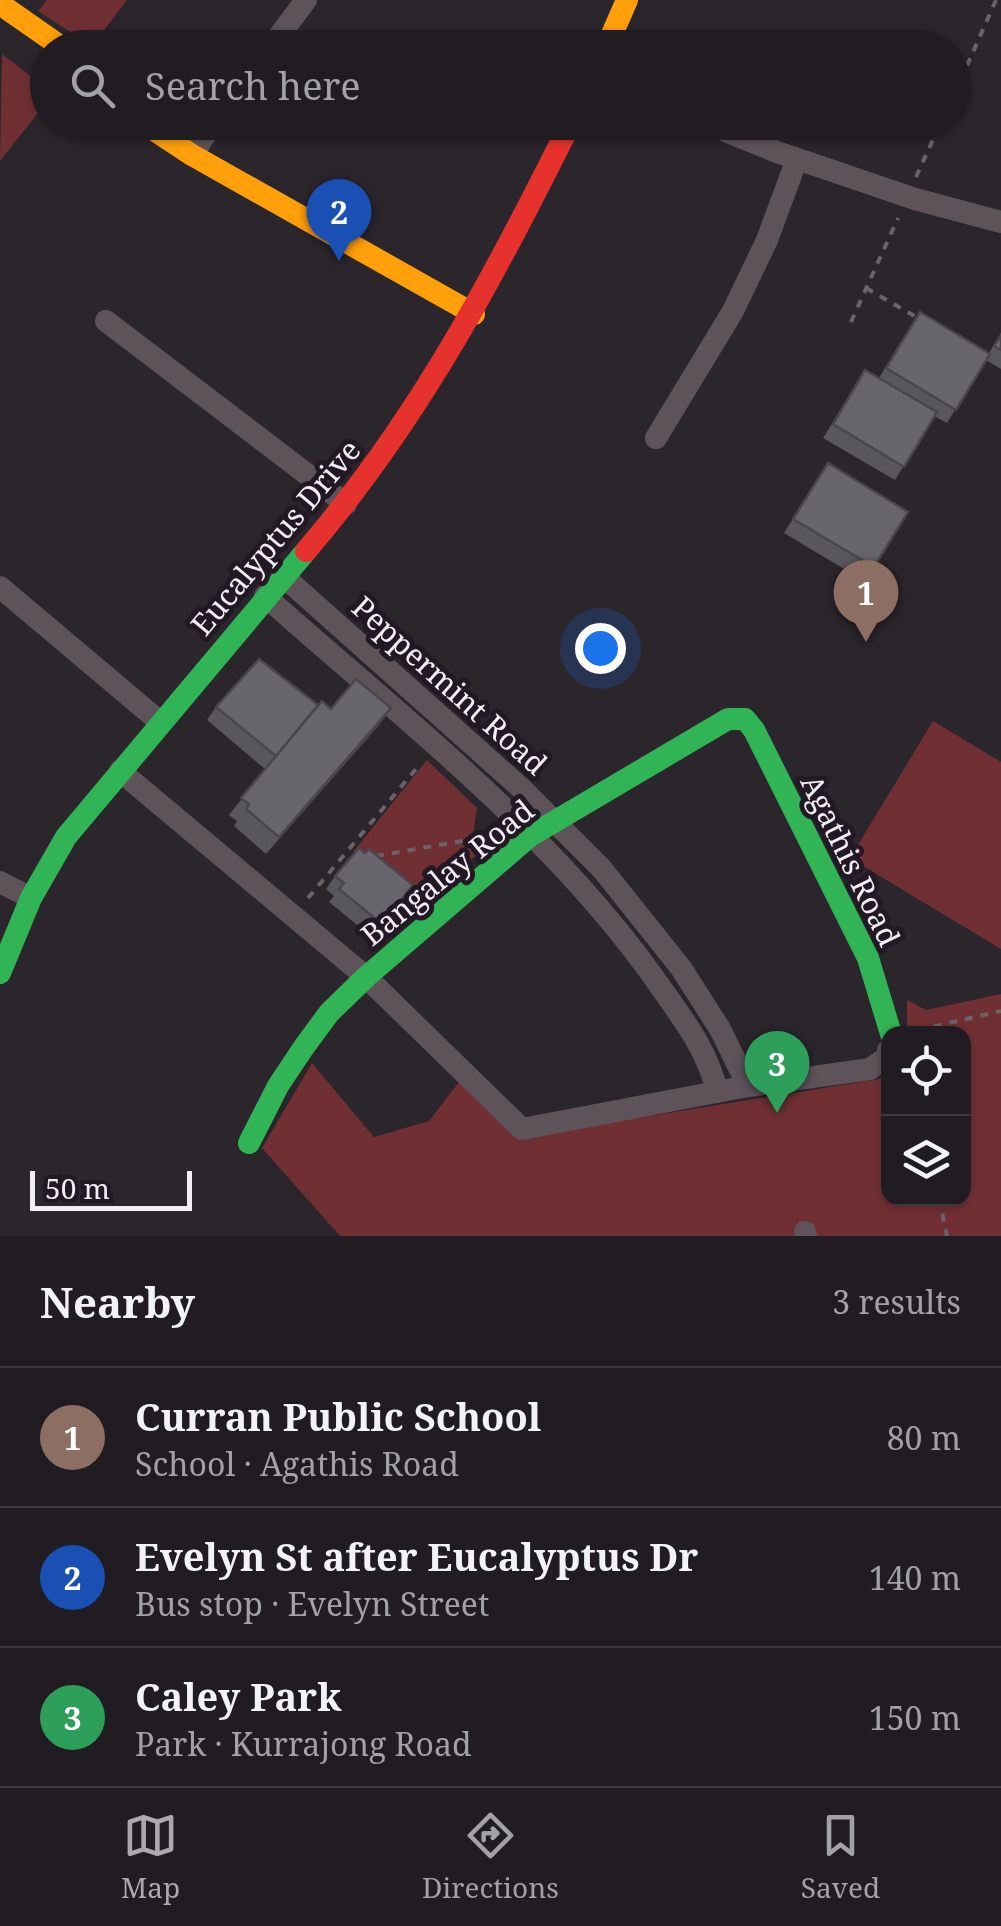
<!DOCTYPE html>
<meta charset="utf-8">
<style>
body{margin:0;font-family:"Noto Serif",serif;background:#28252a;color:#f1f3f6}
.controls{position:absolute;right:30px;bottom:30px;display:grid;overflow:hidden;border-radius:20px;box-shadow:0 2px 8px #0004}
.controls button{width:90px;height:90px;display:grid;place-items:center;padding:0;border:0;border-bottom:2px solid #3d3a3f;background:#201c21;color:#f1f3f6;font:50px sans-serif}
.scale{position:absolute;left:30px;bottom:25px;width:162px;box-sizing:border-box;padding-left:10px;border:5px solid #f3edf5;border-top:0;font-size:28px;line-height:35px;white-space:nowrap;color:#f3edf5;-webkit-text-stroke:8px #221925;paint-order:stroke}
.you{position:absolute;left:600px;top:648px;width:35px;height:35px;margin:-25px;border:8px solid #fff;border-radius:50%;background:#1a73e8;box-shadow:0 0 0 15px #1a73e833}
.badge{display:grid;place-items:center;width:65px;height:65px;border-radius:50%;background:#ada7af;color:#fff;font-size:32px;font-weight:700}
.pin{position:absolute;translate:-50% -82px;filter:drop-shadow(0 2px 5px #0008)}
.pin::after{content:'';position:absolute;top:52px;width:35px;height:30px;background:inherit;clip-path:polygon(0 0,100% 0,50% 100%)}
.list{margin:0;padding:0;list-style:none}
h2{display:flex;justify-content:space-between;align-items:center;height:130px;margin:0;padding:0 40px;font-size:42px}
h2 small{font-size:32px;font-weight:400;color:#a2a1a5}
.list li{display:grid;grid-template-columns:65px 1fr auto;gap:30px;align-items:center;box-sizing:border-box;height:140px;padding:0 40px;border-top:2px solid #3d3a3f}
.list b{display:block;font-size:38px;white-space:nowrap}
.list p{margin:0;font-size:32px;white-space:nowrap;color:#a2a1a5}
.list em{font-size:32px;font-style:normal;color:#a2a1a5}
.icon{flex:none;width:55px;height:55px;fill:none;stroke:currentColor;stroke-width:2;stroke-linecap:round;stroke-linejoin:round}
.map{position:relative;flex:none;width:1001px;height:1236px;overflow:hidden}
.search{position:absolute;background:#201c21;box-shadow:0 2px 8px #0004;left:30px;right:30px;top:30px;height:110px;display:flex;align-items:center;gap:25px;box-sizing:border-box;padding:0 35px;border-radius:55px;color:#a2a1a5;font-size:38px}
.sheet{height:550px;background:#201c21}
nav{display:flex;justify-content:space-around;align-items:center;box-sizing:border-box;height:140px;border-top:2px solid #3d3a3f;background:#201c21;font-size:28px;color:#a2a1a5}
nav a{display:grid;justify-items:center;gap:5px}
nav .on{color:#ada7af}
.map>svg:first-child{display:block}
.green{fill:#703033}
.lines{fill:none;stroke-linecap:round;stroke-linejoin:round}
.path{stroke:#6c6368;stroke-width:4;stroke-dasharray:8 8;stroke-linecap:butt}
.street{stroke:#5e5359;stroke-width:22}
.fast{stroke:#30b455;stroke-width:22}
.slow{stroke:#ff9f0a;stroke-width:22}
.jam{stroke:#e5322d;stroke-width:22}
.wall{fill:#59575d}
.shaded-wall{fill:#49474c}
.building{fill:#68656c;stroke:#49474c;stroke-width:2.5}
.labels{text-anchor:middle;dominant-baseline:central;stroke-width:10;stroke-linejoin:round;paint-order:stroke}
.street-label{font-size:30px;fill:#f3edf5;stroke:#221925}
</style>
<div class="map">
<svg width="1001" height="1236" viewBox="0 0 1001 1236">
<rect width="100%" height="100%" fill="#2b252c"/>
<g class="green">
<polygon points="47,0 127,0 92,46 38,11"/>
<polygon points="2,54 47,89 48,100 0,161"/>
<polygon points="933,721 1001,762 1001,949 850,858"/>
<polygon points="427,760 477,808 473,833 490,845 417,900 353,852"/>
<polygon points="1001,994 1001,1236 340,1236 262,1148 312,1063 374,1137 429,1121 459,1082 520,1137 879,1079 888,1074 888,1198 964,1198 964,1034 907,1033 907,1000 926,1010"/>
</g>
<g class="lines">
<g class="path">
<polyline points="954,95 996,0"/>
<polyline points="916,177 941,122"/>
<polyline points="866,288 918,318"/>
<polyline points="851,322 898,218"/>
<polyline points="376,856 485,837"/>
<polyline points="308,898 421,763"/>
<polyline points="918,1030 1001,1011"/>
<polyline points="939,1198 947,1236"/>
</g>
<g class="street">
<polyline points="270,48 306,0"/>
<polyline points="703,122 777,152 915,199 1001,222"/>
<polyline points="192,155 214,122"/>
<polyline points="106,321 346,504"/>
<polyline points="656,438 733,311 767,240 797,159"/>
<polyline points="282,575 521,788 602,869 681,968 720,1029 748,1086"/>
<polyline points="0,587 160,722"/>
<path d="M265,596C404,720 558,837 664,992C686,1023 709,1054 717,1092"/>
<polyline points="120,771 366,977 522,1129 748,1086 870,1069 887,1057 888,1050"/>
<polyline points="0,882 31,898"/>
<polyline points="805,1232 806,1236"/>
</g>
<g class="fast">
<polyline points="0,973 31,898 66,837 306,551"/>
<polyline points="249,1143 278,1086 304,1047 329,1013 366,977 530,836 728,719 745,719 754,730 868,958 891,1034"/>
</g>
<g class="slow">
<polyline points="0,4 63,48"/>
<polyline points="606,48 627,0"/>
<polyline points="142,122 192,155 474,314"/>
</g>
<path class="jam" d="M306,551C419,419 494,277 571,122"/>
</g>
<g class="wall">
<polygon points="920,312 989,353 1001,333 1001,369 986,360 947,423 934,416 895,480 823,438 865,370 879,378"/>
<polygon points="828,463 874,567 864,581 784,533"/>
<polygon points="318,705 331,709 391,708 379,725 266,854 234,826 237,821 229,815 265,769 207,720 216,707"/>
<polygon points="335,876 404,899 372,937 329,902 334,896 326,889"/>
</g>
<polygon class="shaded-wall" points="391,708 379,725 266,854 279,837"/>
<g class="building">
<polygon points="920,312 990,354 956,410 886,368"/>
<polygon points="1001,335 1001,350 994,346"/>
<polygon points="865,370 937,412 904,467 833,424"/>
<polygon points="828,463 908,512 874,567 793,519"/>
<polygon points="259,659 318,705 276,756 216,707"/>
<polygon points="356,679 391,708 279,837 246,809 249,804 241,798 322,701 331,709"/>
<polygon points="359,848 365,853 369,849 413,885 382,924 339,889 344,883 335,876"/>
</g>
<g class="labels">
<g class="street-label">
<text transform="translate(275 537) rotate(-50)">Eucalyptus Drive</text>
<text transform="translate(450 685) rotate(42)">Peppermint Road</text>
<text transform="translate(851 860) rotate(64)">Agathis Road</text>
<text transform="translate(447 872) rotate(-39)">Bangalay Road</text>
</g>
</g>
</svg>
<div class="controls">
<button><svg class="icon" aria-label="locate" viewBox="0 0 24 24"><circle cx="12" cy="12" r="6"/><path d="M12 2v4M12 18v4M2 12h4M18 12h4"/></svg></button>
<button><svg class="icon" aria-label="layers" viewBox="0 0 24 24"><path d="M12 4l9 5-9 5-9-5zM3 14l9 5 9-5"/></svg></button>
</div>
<div class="scale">50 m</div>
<div class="you"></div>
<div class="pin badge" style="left:866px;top:642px;background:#8d6e63">1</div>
<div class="pin badge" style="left:339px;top:261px;background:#1a4fb4">2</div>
<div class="pin badge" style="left:777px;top:1113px;background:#2e9e5b">3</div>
<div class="search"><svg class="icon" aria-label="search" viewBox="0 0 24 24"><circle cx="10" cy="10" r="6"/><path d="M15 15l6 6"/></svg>Search here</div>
</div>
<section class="sheet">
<h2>Nearby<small>3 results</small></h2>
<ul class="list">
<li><span class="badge" style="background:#8d6e63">1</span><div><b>Curran Public School</b><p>School · Agathis Road</p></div><em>80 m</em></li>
<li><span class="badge" style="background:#1a4fb4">2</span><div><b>Evelyn St after Eucalyptus Dr</b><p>Bus stop · Evelyn Street</p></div><em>140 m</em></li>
<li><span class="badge" style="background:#2e9e5b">3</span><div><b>Caley Park</b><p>Park · Kurrajong Road</p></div><em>150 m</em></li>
</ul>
</section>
<nav>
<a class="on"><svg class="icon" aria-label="map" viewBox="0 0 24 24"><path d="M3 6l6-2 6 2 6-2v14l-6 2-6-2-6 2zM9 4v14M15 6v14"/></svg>Map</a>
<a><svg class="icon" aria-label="directions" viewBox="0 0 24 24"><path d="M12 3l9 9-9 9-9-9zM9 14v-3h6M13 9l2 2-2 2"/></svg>Directions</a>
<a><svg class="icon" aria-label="saved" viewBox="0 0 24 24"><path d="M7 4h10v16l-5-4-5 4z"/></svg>Saved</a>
</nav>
